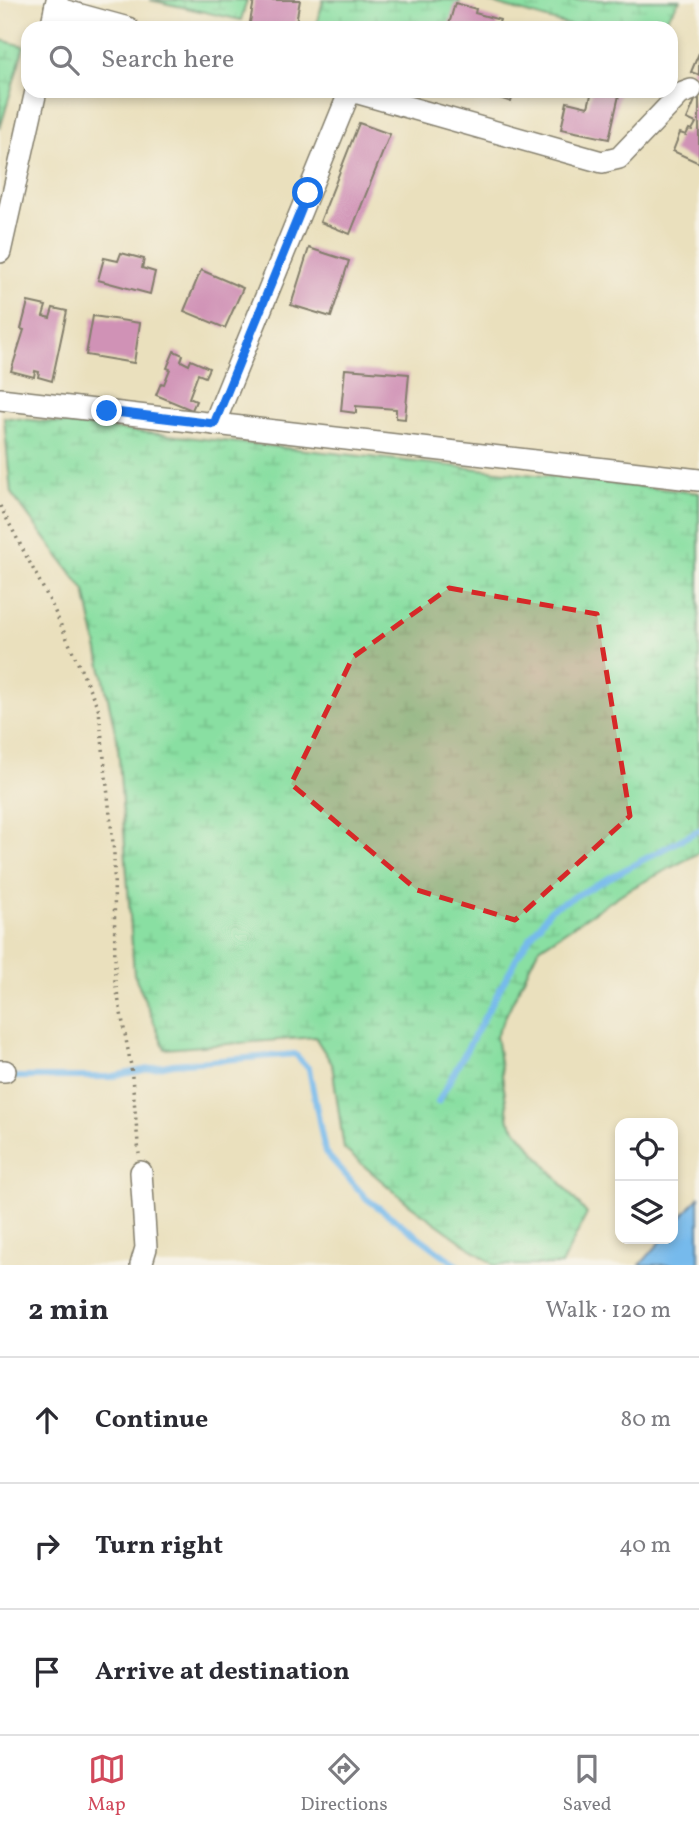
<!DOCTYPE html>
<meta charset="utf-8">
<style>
body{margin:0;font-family:Vollkorn,serif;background:#f2f2f3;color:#2b2b33}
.controls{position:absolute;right:21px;bottom:21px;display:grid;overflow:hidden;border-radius:14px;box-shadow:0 4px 10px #0003}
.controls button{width:63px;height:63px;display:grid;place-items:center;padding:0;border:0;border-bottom:2px solid #e1e1e2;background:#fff;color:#2b2b33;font:35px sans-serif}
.stop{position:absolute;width:21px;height:21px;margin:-16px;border:5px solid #1a73e8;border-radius:50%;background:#fff}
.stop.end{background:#1a73e8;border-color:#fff;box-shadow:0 2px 7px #0008}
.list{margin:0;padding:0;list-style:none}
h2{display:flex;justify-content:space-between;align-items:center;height:91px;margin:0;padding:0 28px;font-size:30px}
h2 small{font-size:23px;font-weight:400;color:#7c7c81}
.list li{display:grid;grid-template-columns:46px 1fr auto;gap:21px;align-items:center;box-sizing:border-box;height:126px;padding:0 28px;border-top:2px solid #e1e1e2}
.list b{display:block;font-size:26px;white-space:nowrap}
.list em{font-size:23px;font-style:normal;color:#7c7c81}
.icon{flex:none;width:38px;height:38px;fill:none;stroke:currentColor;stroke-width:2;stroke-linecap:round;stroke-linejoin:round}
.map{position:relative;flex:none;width:699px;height:1265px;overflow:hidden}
.search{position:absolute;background:#fff;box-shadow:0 4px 10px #0003;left:21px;right:21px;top:21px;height:77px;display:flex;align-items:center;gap:18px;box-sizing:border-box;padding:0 24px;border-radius:21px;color:#7c7c81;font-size:26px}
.sheet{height:469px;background:#fff}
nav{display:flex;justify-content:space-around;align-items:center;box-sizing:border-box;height:98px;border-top:2px solid #e1e1e2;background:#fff;font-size:19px;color:#7c7c81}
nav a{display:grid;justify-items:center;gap:4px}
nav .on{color:#d1495b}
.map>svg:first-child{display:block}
.wetland{fill:url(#wetland-marsh);stroke:#527e5f;stroke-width:2}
.water{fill:#76baec;stroke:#496b84;stroke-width:2}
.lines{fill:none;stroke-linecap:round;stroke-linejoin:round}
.stream{stroke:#76baec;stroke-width:6}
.building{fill:#d092b6}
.minor-casing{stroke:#837e6c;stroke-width:24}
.path{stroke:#837e6c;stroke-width:3.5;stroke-dasharray:2 5;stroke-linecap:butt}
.minor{stroke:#fff;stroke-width:21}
.route{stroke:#1a73e8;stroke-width:9}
.marked{fill:#d62828;fill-opacity:0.2;stroke:#d62828;stroke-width:5;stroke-dasharray:14 9;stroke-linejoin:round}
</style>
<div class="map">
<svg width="699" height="1265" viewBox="0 0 699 1265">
<defs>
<pattern id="wetland-marsh" width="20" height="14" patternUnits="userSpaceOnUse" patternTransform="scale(1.75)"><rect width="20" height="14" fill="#89dfa2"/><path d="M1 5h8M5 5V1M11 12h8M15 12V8" fill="none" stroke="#76bf8b"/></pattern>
</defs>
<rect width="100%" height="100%" fill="#f7f3e8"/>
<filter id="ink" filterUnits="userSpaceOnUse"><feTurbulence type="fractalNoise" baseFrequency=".0143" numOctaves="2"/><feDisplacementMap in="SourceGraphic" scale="14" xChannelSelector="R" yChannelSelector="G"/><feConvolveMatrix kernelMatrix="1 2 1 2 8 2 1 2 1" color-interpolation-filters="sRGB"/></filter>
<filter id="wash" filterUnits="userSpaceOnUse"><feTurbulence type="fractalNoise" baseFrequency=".00686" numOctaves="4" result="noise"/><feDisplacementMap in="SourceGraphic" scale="28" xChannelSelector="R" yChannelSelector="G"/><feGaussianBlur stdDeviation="1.57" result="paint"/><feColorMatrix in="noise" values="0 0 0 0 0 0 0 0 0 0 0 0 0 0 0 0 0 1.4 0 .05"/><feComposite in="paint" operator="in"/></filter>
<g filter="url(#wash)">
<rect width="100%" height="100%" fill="#eae0bd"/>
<g class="wetland">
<polygon points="150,0 247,0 241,20"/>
<polygon points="323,0 460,0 451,28 316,28"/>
<polygon points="482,0 680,0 660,28 578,28"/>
<polygon points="0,40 24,46 0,129"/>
<polygon points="4,417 699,493 699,853 626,891 538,949 496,1036 509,1121 587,1214 561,1265 494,1265 409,1204 344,1149 332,1064 315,1037 165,1049 134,974 118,745 85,591 11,493"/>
</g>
<polygon class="water" points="699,1197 699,1265 640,1265 663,1239 673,1239 673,1227"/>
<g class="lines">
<g class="stream">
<polyline points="5,1077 109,1077 173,1064 295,1054 309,1069 325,1152 367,1199 457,1265"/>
<polyline points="438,1102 520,952 551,909 699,830"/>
</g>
</g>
<g id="blocks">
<g class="building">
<polygon points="254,0 300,0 295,28 249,28"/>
<polygon points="455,3 476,9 475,13 500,20 497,28 448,28"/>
<polygon points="699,53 699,75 691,72"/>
<polygon points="480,91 514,91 511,102"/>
<polygon points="592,91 620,91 609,139 561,129 567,102 588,107"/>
<polygon points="699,91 699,163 673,151 680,133 686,135 689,129 692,130 696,123 687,119"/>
<polygon points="359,123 390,134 350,234 320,222"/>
<polygon points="309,248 349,261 331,317 291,305"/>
<polygon points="121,253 144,259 142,268 155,272 150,294 98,280 104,258 118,261"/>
<polygon points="201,270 243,288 225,328 184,311"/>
<polygon points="28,302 46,306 43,316 50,318 53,308 67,311 52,381 38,377 39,372 35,371 34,377 11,371 24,330 21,329"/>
<polygon points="93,316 140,323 134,363 86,355"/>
<polygon points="174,351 183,355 181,361 189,365 191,360 209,368 205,377 198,374 189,398 196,401 192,410 156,395 161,383 164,384 170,369 167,368"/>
<polygon points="345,369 409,374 405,419 396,418 396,409 356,406 356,413 341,411"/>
</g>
</g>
</g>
<g filter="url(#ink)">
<use href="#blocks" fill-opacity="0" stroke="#837e6c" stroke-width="2"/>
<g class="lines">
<defs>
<g id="minor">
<polyline points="55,8 128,28"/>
<polyline points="51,28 57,0"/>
<polyline points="351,91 602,162 619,158 680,94 691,90"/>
<polyline points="0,252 36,91"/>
<polyline points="0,399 699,480"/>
<polyline points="214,424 350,91"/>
<polyline points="0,1071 5,1071"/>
<polyline points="141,1172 146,1248 141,1265"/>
</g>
</defs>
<use href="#minor" class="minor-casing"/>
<polyline class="path" points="0,506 51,603 99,710 114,853 115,981 131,1066 139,1154"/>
<use href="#minor" class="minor"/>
</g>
</g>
<g class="lines" filter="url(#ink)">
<polyline class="route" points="107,411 214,424 308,193"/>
</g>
<path class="marked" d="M449,588L597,614L630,816L515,920L417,890L291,784L353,657Z"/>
</svg>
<div class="controls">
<button><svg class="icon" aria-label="locate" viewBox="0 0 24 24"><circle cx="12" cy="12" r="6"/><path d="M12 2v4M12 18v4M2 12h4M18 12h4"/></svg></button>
<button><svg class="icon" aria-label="layers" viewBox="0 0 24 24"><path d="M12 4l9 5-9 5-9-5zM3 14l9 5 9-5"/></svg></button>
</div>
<div class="stop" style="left:308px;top:193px"></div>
<div class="stop end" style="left:107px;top:411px"></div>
<div class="search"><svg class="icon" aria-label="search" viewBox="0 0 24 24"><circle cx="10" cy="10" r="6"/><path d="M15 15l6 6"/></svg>Search here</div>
</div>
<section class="sheet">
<h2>2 min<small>Walk · 120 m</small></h2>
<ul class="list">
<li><svg class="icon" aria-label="ahead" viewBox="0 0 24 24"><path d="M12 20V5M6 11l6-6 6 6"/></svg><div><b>Continue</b></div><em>80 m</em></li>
<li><svg class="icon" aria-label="right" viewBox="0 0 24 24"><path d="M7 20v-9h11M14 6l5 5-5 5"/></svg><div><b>Turn right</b></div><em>40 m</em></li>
<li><svg class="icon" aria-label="arrive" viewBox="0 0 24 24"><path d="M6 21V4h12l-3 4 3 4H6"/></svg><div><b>Arrive at destination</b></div></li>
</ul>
</section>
<nav>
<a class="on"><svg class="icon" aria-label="map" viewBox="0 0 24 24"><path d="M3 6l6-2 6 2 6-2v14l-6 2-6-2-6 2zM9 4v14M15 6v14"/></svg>Map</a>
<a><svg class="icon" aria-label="directions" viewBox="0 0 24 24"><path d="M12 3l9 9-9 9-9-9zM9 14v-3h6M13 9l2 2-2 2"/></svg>Directions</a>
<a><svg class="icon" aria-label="saved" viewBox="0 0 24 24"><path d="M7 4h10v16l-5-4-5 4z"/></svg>Saved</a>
</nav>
